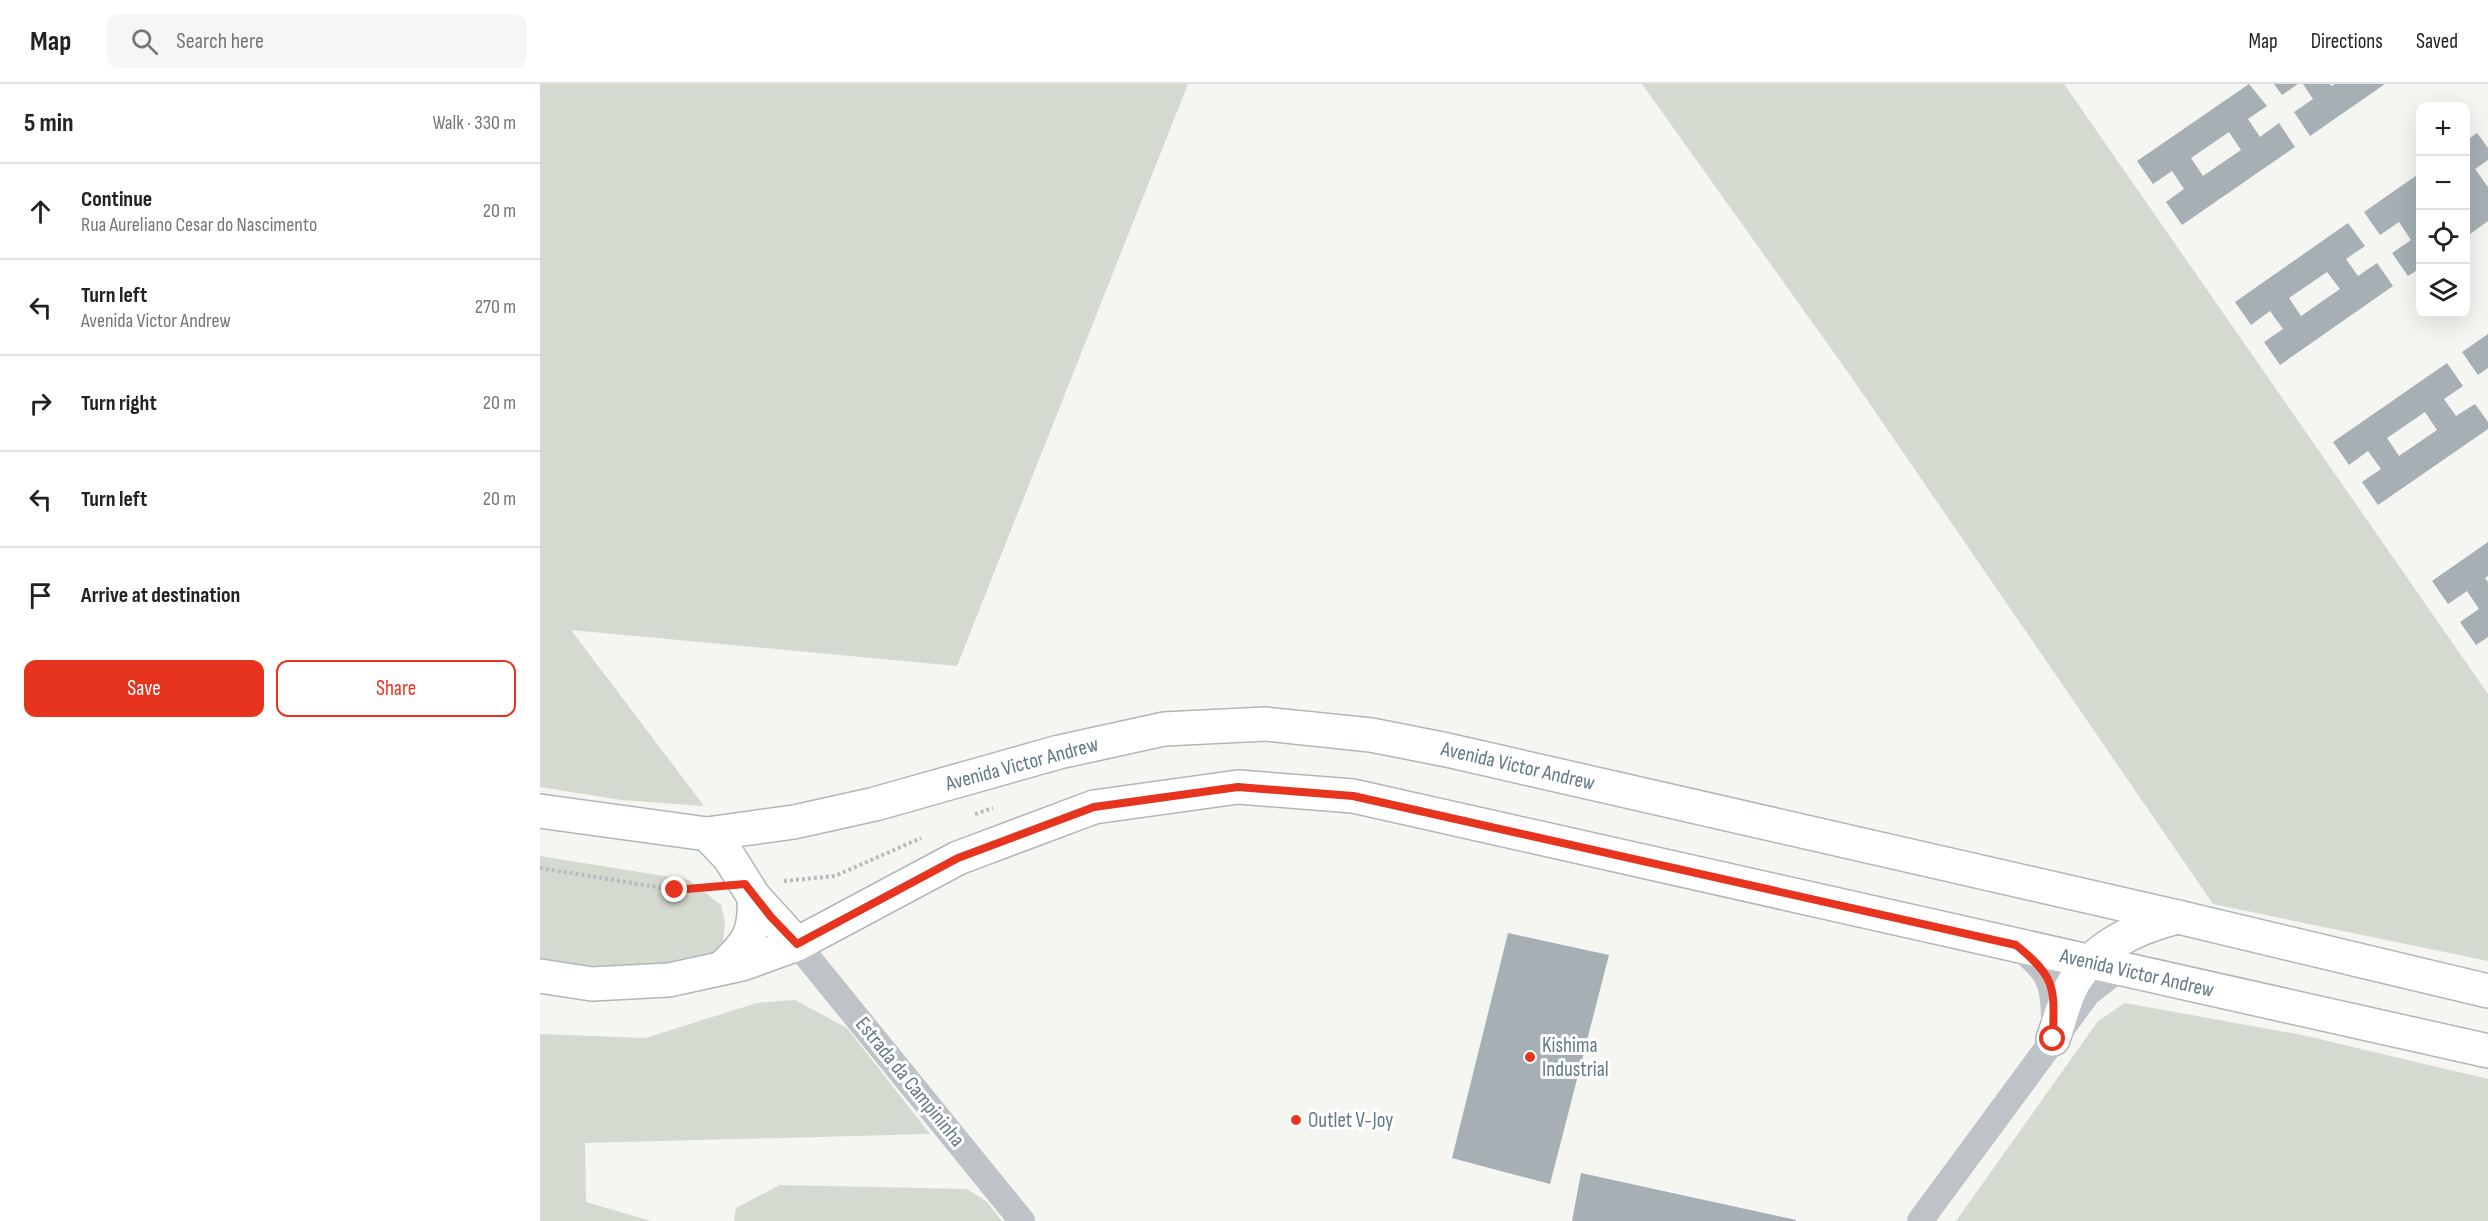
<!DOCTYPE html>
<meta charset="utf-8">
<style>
body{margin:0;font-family:"Sofia Sans Condensed",sans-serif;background:#f6f6f6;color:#222}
.controls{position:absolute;right:18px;top:18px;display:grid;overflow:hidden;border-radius:12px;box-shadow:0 6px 24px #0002}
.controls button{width:54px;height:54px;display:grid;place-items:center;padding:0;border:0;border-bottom:2px solid #e0e0e0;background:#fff;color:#222;font:30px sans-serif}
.stop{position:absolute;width:18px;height:18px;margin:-14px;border:4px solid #e7341f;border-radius:50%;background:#fff}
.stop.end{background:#e7341f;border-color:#fff;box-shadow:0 2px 6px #0008}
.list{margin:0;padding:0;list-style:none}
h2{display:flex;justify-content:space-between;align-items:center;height:78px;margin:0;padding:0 24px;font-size:26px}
h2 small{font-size:20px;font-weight:400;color:#767676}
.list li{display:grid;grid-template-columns:39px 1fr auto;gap:18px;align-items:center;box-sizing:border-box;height:96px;padding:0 24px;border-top:2px solid #e0e0e0}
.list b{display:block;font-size:22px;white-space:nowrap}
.list p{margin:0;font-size:20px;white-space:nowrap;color:#767676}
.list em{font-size:20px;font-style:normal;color:#767676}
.actions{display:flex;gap:12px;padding:18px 24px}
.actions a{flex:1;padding:14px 0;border:2px solid #e7341f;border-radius:12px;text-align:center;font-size:21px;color:#e7341f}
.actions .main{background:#e7341f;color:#fff}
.icon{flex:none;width:33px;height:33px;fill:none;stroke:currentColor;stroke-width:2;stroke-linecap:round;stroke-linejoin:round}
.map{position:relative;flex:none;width:1948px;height:1137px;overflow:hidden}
header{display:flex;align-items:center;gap:36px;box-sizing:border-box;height:84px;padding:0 30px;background:#fff;border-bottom:2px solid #e0e0e0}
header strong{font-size:28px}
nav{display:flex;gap:33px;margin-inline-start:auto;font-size:21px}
.search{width:420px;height:54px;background:#f6f6f6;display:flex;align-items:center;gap:15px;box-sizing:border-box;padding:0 21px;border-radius:12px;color:#767676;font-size:22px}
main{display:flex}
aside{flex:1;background:#fff}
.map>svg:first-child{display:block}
.green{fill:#d5dad0}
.building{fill:#a6b0b4;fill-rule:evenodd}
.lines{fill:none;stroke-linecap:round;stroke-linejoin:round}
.secondary-casing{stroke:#b0b7ba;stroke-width:36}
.path{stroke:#b7bbbd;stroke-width:4;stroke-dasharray:3 3;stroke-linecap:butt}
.minor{stroke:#bdc3c6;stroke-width:26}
.secondary{stroke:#fff;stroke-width:33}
.route{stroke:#e7341f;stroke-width:8}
.poi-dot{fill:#e7341f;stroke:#fff;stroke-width:2}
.labels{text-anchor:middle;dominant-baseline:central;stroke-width:6;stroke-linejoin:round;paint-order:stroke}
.street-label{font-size:21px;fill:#637983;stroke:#fff}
.poi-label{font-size:21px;fill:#637983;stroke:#fff;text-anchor:start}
</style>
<header>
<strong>Map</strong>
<div class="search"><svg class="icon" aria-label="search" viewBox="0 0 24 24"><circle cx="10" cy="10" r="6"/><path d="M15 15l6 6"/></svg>Search here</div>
<nav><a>Map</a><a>Directions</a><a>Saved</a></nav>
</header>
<main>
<aside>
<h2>5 min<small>Walk · 330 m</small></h2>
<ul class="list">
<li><svg class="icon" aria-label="ahead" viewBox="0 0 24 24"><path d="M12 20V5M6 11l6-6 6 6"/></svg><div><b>Continue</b><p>Rua Aureliano Cesar do Nascimento</p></div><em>20 m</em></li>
<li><svg class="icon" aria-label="left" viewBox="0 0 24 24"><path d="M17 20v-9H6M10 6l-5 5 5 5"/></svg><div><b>Turn left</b><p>Avenida Victor Andrew</p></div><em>270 m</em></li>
<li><svg class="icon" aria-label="right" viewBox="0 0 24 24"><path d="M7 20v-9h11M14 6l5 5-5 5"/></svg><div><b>Turn right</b></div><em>20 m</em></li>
<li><svg class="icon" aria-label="left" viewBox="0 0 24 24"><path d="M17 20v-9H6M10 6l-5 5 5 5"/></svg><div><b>Turn left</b></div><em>20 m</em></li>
<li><svg class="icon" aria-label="arrive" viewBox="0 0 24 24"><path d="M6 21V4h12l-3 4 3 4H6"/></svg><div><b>Arrive at destination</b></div></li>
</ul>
<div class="actions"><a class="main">Save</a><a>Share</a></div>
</aside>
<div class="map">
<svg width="1948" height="1137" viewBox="0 0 1948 1137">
<rect width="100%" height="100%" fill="#f5f5f1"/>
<g class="green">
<polygon points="0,0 648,0 417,582 31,546 164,722 81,716 0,703"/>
<polygon points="1102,0 1524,0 1948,610 1948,877 1673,820 1312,294"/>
<polygon points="0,772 149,796 181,821 185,837 183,859 163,880 0,886"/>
<polygon points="255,916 307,944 390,1050 45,1059 46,1118 111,1137 0,1137 0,950 105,954 217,919"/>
<polygon points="1585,919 1762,951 1948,995 1948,1137 1416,1137 1558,937"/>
<polygon points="240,1101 427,1105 447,1118 462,1137 194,1137 196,1124"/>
</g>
<g class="building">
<path d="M1709,0L1727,22L1708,35L1720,53L1739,39L1755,63L1642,141L1626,118L1644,105L1632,87L1613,100L1597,77ZM1689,48L1701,66L1663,92L1651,74Z"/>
<polygon points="1734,0 1758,0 1742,11"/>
<polygon points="1763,0 1790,0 1792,2 1795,0 1845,0 1770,52 1754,28 1773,15"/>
<polygon points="1937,49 1948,64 1948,76 1935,85 1948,103 1948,137 1926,153 1926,118 1928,116 1926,112 1926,57"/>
<polygon points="1880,89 1880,123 1878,125 1880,129 1880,184 1868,192 1852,169 1871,156 1859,138 1840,151 1824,128"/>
<path d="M1808,139L1825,162L1806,175L1818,192L1837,179L1853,202L1740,281L1724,258L1743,245L1730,227L1711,241L1695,218ZM1787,188L1800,205L1761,232L1749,214Z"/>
<polygon points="1948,250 1948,284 1938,291 1922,268"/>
<path d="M1907,279L1923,302L1904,315L1916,332L1935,320L1948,338V345L1838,421L1822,398L1841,385L1828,367L1809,381L1793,358ZM1885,328L1897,346L1859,372L1847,354Z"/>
<polygon points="1948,458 1948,492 1945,494 1948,498 1948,553 1936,561 1920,538 1939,525 1927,507 1908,520 1892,497"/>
<polygon points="968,849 1069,871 1010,1100 912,1074"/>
<polygon points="1041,1089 1256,1136 1256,1137 1032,1137"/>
</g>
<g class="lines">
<defs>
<g id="secondary">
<polyline points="0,727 167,750 254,738 335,720 519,668 624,645 725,640 831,651 907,666 1638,833 1948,907"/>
<polyline points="167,750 189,773 214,813 257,860"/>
<path d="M182,884C208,860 216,849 214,813"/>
<polyline points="0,892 52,900 129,896 202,880 257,860 418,774 554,723 698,703 813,712 1948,967"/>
<path d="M1513,955C1520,937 1524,915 1534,898C1555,862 1600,842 1638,833"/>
</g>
</defs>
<use href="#secondary" class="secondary-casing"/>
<g class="path">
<polyline points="435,730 453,724"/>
<polyline points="0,784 135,806 171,803"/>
<polyline points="244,797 295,792 381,754"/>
</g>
<g class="minor">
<polyline points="257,860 482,1137"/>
<path d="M1476,861C1508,887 1514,896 1514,937"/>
<polyline points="1380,1137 1548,909 1579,885"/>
</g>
<use href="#secondary" class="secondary"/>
</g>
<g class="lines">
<path class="route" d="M135,806L205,800L231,833L257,860L418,774L554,723L698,703L813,712L1476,861C1518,895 1514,905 1513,955"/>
</g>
<g class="poi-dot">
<circle cx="990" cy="973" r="6"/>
<circle cx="756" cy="1036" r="6"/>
</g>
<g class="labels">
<g class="street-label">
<text transform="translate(482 680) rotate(-15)">Avenida Victor Andrew</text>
<text transform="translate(978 682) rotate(13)">Avenida Victor Andrew</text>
<text transform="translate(1597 889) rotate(13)">Avenida Victor Andrew</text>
<text transform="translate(370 998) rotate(51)">Estrada da Campininha</text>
</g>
<g class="poi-label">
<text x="1002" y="961">Kishima<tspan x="1002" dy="24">Industrial</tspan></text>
<text x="768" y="1036">Outlet V-Joy</text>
</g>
</g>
</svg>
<div class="controls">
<button>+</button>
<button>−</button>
<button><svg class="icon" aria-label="locate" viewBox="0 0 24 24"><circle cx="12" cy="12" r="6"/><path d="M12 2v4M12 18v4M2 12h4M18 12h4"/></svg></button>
<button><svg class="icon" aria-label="layers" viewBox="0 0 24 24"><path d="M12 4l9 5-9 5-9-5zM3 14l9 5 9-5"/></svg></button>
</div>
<div class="stop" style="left:1513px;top:955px"></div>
<div class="stop end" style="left:135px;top:806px"></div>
</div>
</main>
